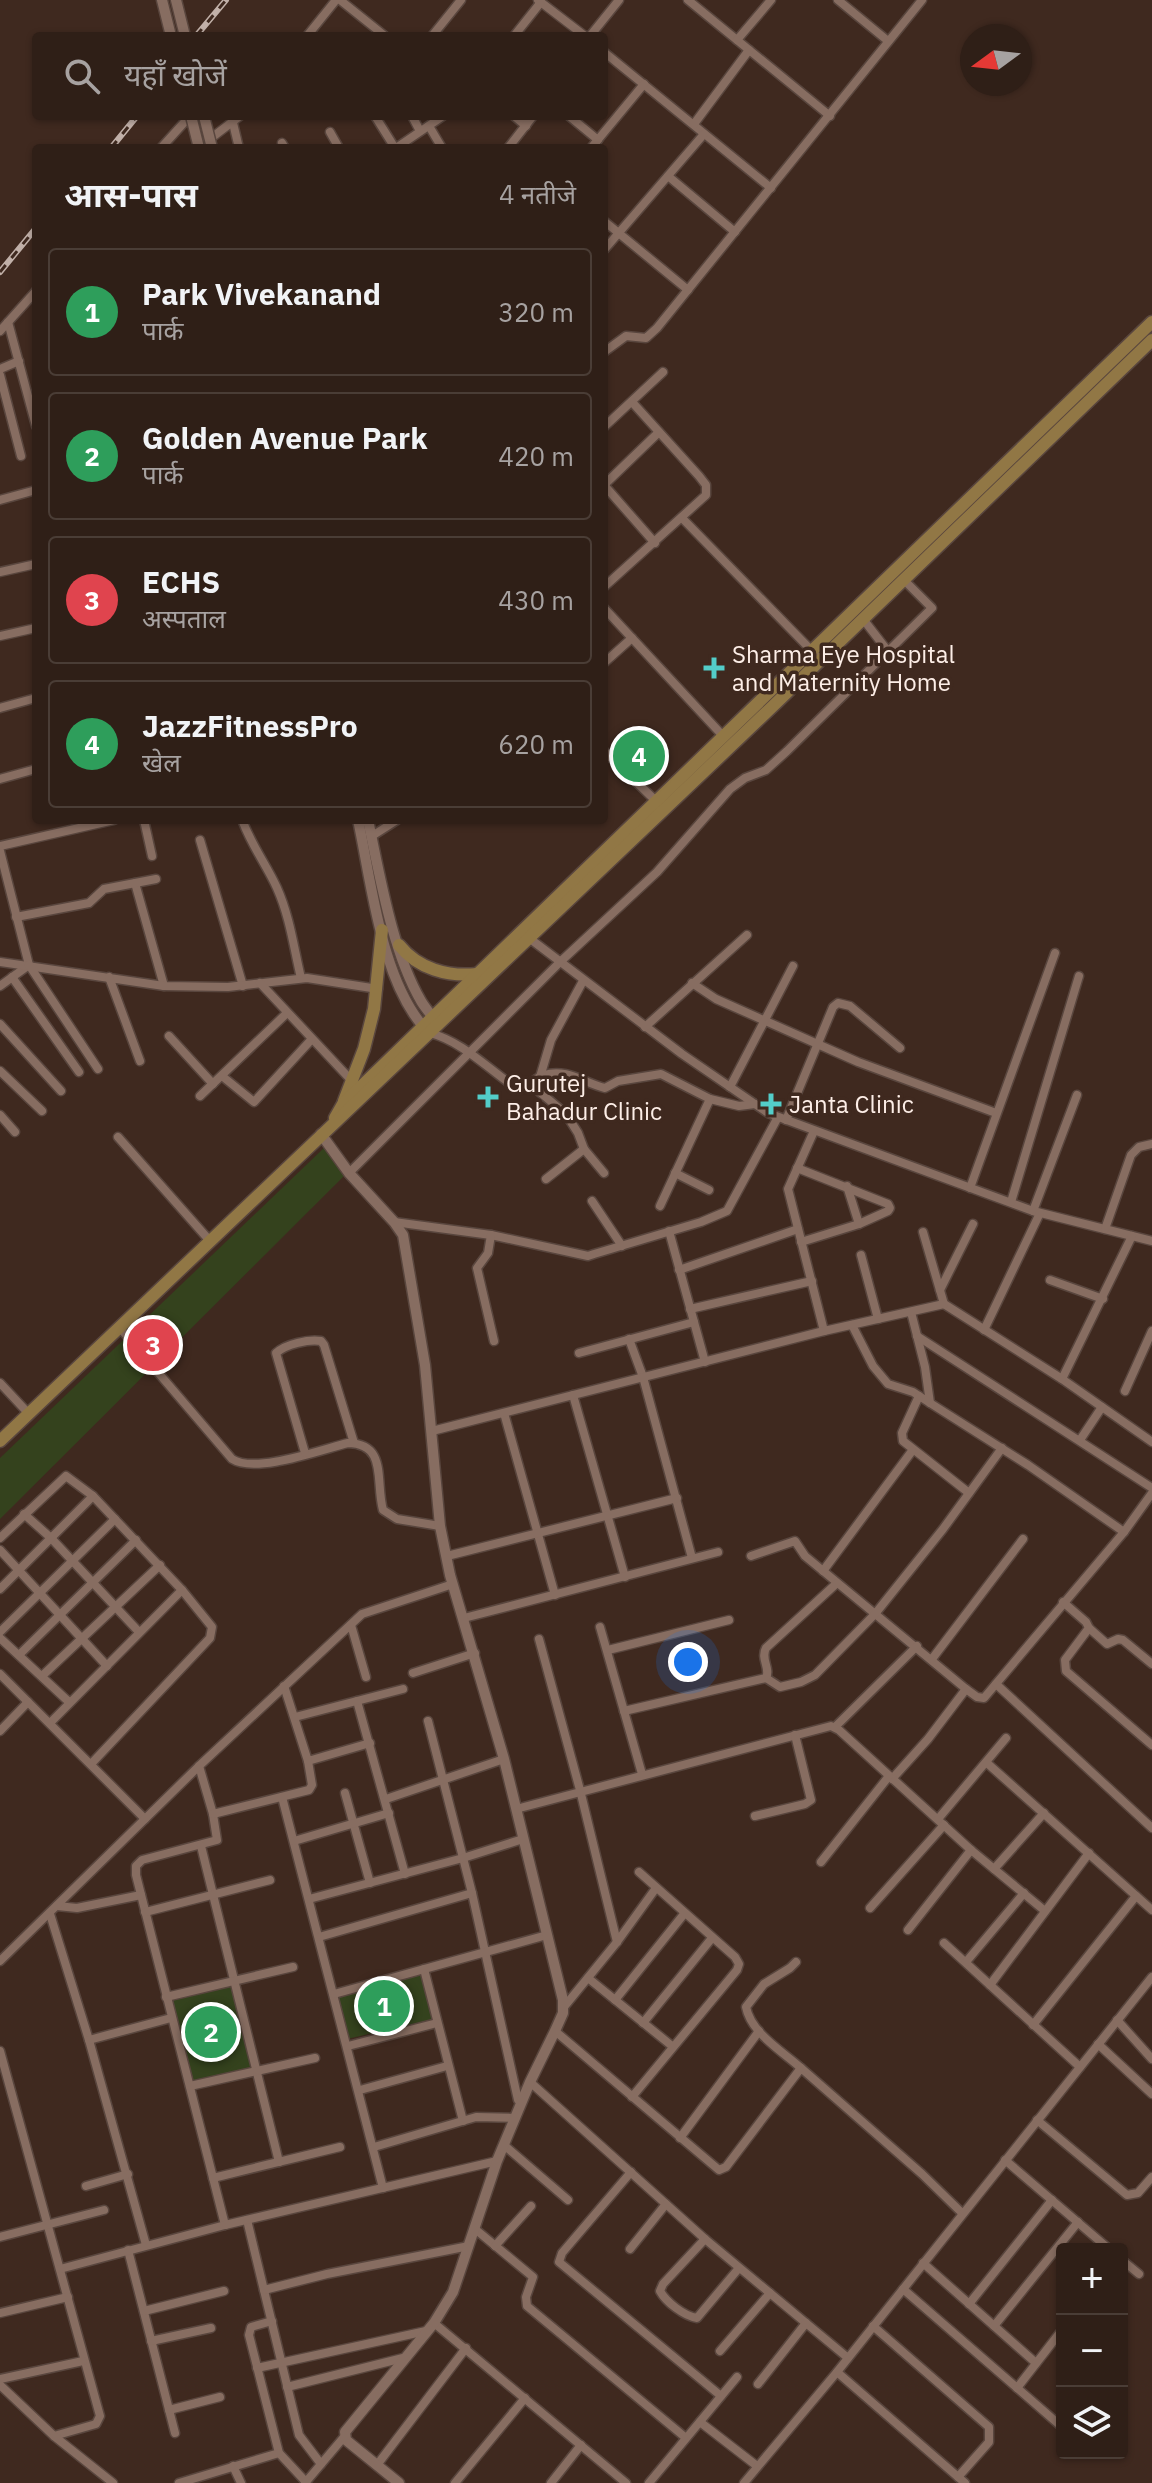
<!DOCTYPE html>
<html lang="hi">
<meta charset="utf-8">
<style>
body{margin:0;font-family:"IBM Plex Sans","Noto Sans Devanagari",sans-serif;background:#3b2c24;color:#f1f3f6}
.controls{position:absolute;right:24px;bottom:24px;display:grid;overflow:hidden;border-radius:8px;box-shadow:0 2px 6px #0004}
.controls button{width:72px;height:72px;display:grid;place-items:center;padding:0;border:0;border-bottom:2px solid #4a3d36;background:#2f1f17;color:#f1f3f6;font:40px sans-serif}
.compass{position:absolute;left:960px;top:24px;width:72px;height:72px;border-radius:50%;background:#2f1f17;box-shadow:0 2px 6px #0004;rotate:255deg}
.you{position:absolute;left:688px;top:1662px;width:28px;height:28px;margin:-20px;border:6px solid #fff;border-radius:50%;background:#1a73e8;box-shadow:0 0 0 12px #1a73e833}
.badge{display:grid;place-items:center;width:52px;height:52px;border-radius:50%;background:#53cdc9;color:#fff;font-size:26px;font-weight:700}
.pin{position:absolute;translate:-50% -50%;border:4px solid #fff;box-shadow:0 2px 8px #0006}
.list{margin:0;padding:0;list-style:none}
h2{display:flex;justify-content:space-between;align-items:center;height:104px;margin:0;padding:0 32px;font-size:34px}
h2 small{font-size:26px;font-weight:400;color:#a7a2a1}
.list li{display:grid;grid-template-columns:52px 1fr auto;gap:24px;align-items:center;box-sizing:border-box;height:128px;margin:0 16px 16px;padding:0 16px;border:2px solid #4a3d36;border-radius:8px}
.list b{display:block;font-size:30px;white-space:nowrap}
.list p{margin:0;font-size:26px;white-space:nowrap;color:#a7a2a1}
.list em{font-size:26px;font-style:normal;color:#a7a2a1}
.icon{flex:none;width:44px;height:44px;fill:none;stroke:currentColor;stroke-width:2;stroke-linecap:round;stroke-linejoin:round}
.map{position:relative;flex:none;width:1152px;height:2483px;overflow:hidden}
.search{position:absolute;background:#2f1f17;box-shadow:0 2px 6px #0004;left:32px;top:32px;width:576px;height:88px;display:flex;align-items:center;gap:20px;box-sizing:border-box;padding:0 28px;border-radius:8px;color:#a7a2a1;font-size:30px}
.panel{position:absolute;background:#2f1f17;box-shadow:0 2px 6px #0004;left:32px;top:144px;width:576px;height:680px;border-radius:8px}
.map>svg:first-child{display:block}
.green{fill:#34421d}
.lines{fill:none;stroke-linecap:round;stroke-linejoin:round}
.minor-casing{stroke:#59463e;stroke-width:11}
.tertiary-casing{stroke:#59463e;stroke-width:13}
.primary-casing{stroke:#59463e;stroke-width:15}
.minor{stroke:#876d61;stroke-width:8}
.tertiary{stroke:#876d61;stroke-width:10}
.primary{stroke:#917745;stroke-width:12}
.rail-casing{stroke:#c1b0a8;stroke-width:6}
.rail{stroke:#3f291f;stroke-width:3;stroke-dasharray:9;stroke-linecap:butt}
.tertiary-bridge-casing{stroke:#59463e;stroke-width:13;stroke-linecap:butt}
.tertiary-bridge{stroke:#876d61;stroke-width:10}
.poi-dot{fill:#53cdc9;stroke:#3f291f;stroke-width:3}
.labels{text-anchor:middle;dominant-baseline:central;stroke-width:7;stroke-linejoin:round;paint-order:stroke}
.poi-label{font-size:24px;fill:#fdeee7;stroke:#3f291f;text-anchor:start}
</style>
<div class="map">
<svg width="1152" height="2483" viewBox="0 0 1152 2483">
<rect width="100%" height="100%" fill="#3f291f"/>
<g class="green">
<polygon points="326,1146 346,1174 0,1519 0,1458"/>
<polygon points="422,1970 434,2019 347,2039 335,1994"/>
<polygon points="233,1981 254,2067 190,2086 168,1998"/>
</g>
<g class="lines">
<defs>
<g id="minor">
<polyline points="340,0 385,36"/>
<polyline points="538,0 585,36"/>
<polyline points="688,0 830,116"/>
<polyline points="838,0 888,41"/>
<polyline points="307,36 336,0"/>
<polyline points="432,36 461,0"/>
<polyline points="514,36 541,2"/>
<polyline points="590,36 619,0"/>
<polyline points="737,40 771,0"/>
<polyline points="604,52 771,188"/>
<polyline points="375,116 395,148"/>
<polyline points="412,116 420,131"/>
<polyline points="514,116 526,126"/>
<polyline points="569,116 598,140"/>
<polyline points="233,123 239,148"/>
<polyline points="694,124 749,50"/>
<polyline points="429,126 442,148"/>
<polyline points="330,132 339,148"/>
<polyline points="206,142 240,116"/>
<polyline points="282,143 285,148"/>
<polyline points="161,148 190,116"/>
<polyline points="396,148 443,116"/>
<polyline points="508,148 533,116"/>
<polyline points="591,148 644,84"/>
<polyline points="668,176 735,232"/>
<polyline points="604,221 688,290"/>
<polyline points="604,250 704,134"/>
<polyline points="8,322 36,426"/>
<polyline points="0,331 36,291"/>
<polyline points="604,352 626,336 646,338 657,328 922,0"/>
<polyline points="0,369 19,361"/>
<polyline points="0,375 21,456"/>
<polyline points="604,427 663,372"/>
<polyline points="604,485 655,543"/>
<polyline points="604,485 659,432"/>
<polyline points="0,500 36,490"/>
<polyline points="682,518 815,654"/>
<polyline points="0,572 36,564"/>
<polyline points="604,587 706,495 706,485 699,476 632,402"/>
<polyline points="604,608 724,737"/>
<polyline points="863,619 887,650"/>
<polyline points="0,636 36,628"/>
<polyline points="604,663 632,638"/>
<polyline points="0,708 36,698"/>
<polyline points="604,751 656,801"/>
<polyline points="0,779 36,769"/>
<polyline points="144,820 152,856"/>
<path d="M243,822C252,846 267,866 277,888C290,917 294,949 301,978"/>
<polyline points="372,836 397,820"/>
<polyline points="200,840 243,986"/>
<polyline points="0,846 114,820"/>
<polyline points="0,851 29,965 0,986"/>
<polyline points="135,883 164,986"/>
<polyline points="16,917 89,903 104,889 156,879"/>
<polyline points="529,938 682,1054 768,1113 1033,1211 1152,1241"/>
<polyline points="0,962 164,986 228,987 307,978 378,989"/>
<polyline points="29,965 98,1069"/>
<polyline points="12,977 79,1072"/>
<polyline points="109,977 140,1061"/>
<polyline points="260,983 352,1081"/>
<polyline points="692,983 716,999 858,1062 996,1113"/>
<polyline points="0,1024 61,1091"/>
<polyline points="645,1027 747,935"/>
<path d="M430,1033C463,1042 487,1068 515,1087C528,1088 533,1079 544,1075C567,1068 584,1083 605,1088L618,1081L661,1074L710,1099L739,1106L755,1104"/>
<polyline points="169,1036 213,1084"/>
<polyline points="0,1071 42,1111"/>
<polyline points="222,1076 254,1102 311,1040"/>
<polyline points="540,1077 551,1040 583,981"/>
<polyline points="530,1084 566,1114 578,1133 584,1149 604,1173"/>
<polyline points="730,1087 793,966"/>
<polyline points="200,1096 287,1013"/>
<polyline points="0,1115 15,1132"/>
<polyline points="786,1120 833,1007 838,1003 850,1006 900,1048"/>
<polyline points="814,1131 788,1189 824,1331"/>
<polyline points="118,1137 210,1241"/>
<polyline points="797,1168 888,1204 890,1208 888,1211 859,1224 801,1242"/>
<polyline points="349,1173 559,963 657,872 730,789 745,778 766,770 787,751 932,608 904,580"/>
<polyline points="675,1173 709,1190"/>
<polyline points="546,1179 584,1149"/>
<polyline points="847,1186 859,1224"/>
<polyline points="970,1188 1055,953"/>
<polyline points="592,1201 622,1246"/>
<polyline points="1011,1202 1079,976"/>
<polyline points="660,1206 710,1099"/>
<polyline points="1033,1211 1077,1095"/>
<polyline points="394,1222 491,1235 588,1256 594,1254 701,1222 727,1211 778,1117"/>
<polyline points="1105,1229 1131,1155 1139,1147 1152,1144"/>
<polyline points="669,1231 705,1362"/>
<polyline points="923,1232 944,1304 1062,1379 1152,1442"/>
<polyline points="491,1235 488,1253 477,1268 494,1341"/>
<polyline points="861,1255 878,1319"/>
<polyline points="679,1270 798,1229"/>
<polyline points="1050,1280 1103,1299"/>
<polyline points="940,1290 973,1224"/>
<polyline points="690,1309 812,1281"/>
<polyline points="911,1312 925,1367 930,1403"/>
<polyline points="852,1325 873,1366 888,1384 913,1392 930,1403 1028,1465 1124,1532"/>
<path d="M120,1328L232,1459C255,1474 320,1450 348,1443C388,1444 375,1481 383,1510L397,1519L440,1526"/>
<polyline points="984,1330 1040,1213"/>
<polyline points="917,1336 1152,1488"/>
<polyline points="629,1339 643,1377 692,1558"/>
<polyline points="579,1353 694,1322"/>
<polyline points="1062,1379 1132,1236"/>
<polyline points="0,1383 29,1414"/>
<polyline points="1125,1391 1152,1331"/>
<polyline points="573,1395 625,1577"/>
<polyline points="919,1396 902,1433 903,1441 969,1493"/>
<polyline points="504,1413 555,1595"/>
<polyline points="432,1431 824,1331 944,1304"/>
<polyline points="1080,1440 1102,1407"/>
<path d="M305,1453L276,1353C286,1344 309,1339 321,1341L324,1345L354,1443"/>
<polyline points="24,1514 51,1538 139,1632"/>
<polyline points="0,1538 66,1476 93,1496 182,1590 50,1723"/>
<polyline points="0,1550 107,1666"/>
<polyline points="447,1556 677,1498"/>
<polyline points="751,1556 795,1541 805,1556 966,1689 977,1697 984,1698 1124,1532 1152,1493"/>
<polyline points="823,1571 912,1451"/>
<polyline points="0,1589 93,1496"/>
<polyline points="1063,1602 1086,1622 1089,1628 1065,1660 1066,1671 1152,1745"/>
<polyline points="464,1618 718,1552"/>
<polyline points="351,1625 366,1677"/>
<polyline points="600,1627 642,1774"/>
<polyline points="1089,1628 1107,1644 1118,1639 1123,1640 1152,1664"/>
<polyline points="0,1632 115,1519"/>
<polyline points="0,1638 69,1702"/>
<polyline points="539,1639 580,1790 617,1942"/>
<polyline points="608,1650 729,1620"/>
<polyline points="19,1655 136,1540"/>
<polyline points="932,1659 1023,1539"/>
<polyline points="413,1673 475,1653"/>
<polyline points="0,1674 145,1819"/>
<polyline points="42,1676 160,1565"/>
<polyline points="766,1678 780,1687 801,1682 815,1675 875,1614 943,1529 1002,1448"/>
<polyline points="996,1684 1152,1828"/>
<polyline points="284,1686 308,1761 370,1743"/>
<polyline points="357,1701 405,1874"/>
<path d="M624,1711L766,1678C771,1668 760,1659 766,1648L837,1583"/>
<polyline points="295,1717 403,1689"/>
<polyline points="428,1721 472,1893 518,2100 521,2102"/>
<polyline points="835,1727 917,1646"/>
<polyline points="0,1731 28,1702"/>
<polyline points="987,1763 1152,1910"/>
<polyline points="91,1764 210,1638 212,1627 182,1590"/>
<polyline points="199,1766 213,1814 217,1840 142,1860 136,1866 136,1875 225,2225"/>
<polyline points="892,1779 928,1739 966,1689"/>
<polyline points="345,1793 370,1883"/>
<polyline points="282,1797 383,2188"/>
<polyline points="386,1799 504,1759"/>
<polyline points="516,1809 831,1726 839,1730 971,1850 1045,1911"/>
<polyline points="213,1814 309,1790 312,1785 308,1761"/>
<polyline points="755,1816 805,1804 811,1800 795,1735"/>
<polyline points="938,1819 1006,1738"/>
<polyline points="294,1841 389,1813"/>
<polyline points="201,1846 279,2162"/>
<polyline points="821,1862 889,1776"/>
<polyline points="994,1869 1044,1813"/>
<polyline points="309,1899 463,1858 523,1839"/>
<polyline points="57,1906 77,1908 141,1895"/>
<polyline points="870,1908 944,1825"/>
<polyline points="145,1912 270,1880"/>
<polyline points="50,1914 89,2040 146,2245"/>
<polyline points="908,1930 971,1850"/>
<polyline points="319,1937 472,1893"/>
<polyline points="944,1943 1080,2067"/>
<polyline points="0,1961 199,1766 362,1614 453,1584"/>
<path d="M796,1962L790,1968L764,1984L746,2007C751,2033 782,2051 801,2068"/>
<polyline points="966,1962 1024,1893"/>
<polyline points="424,1969 463,2121"/>
<polyline points="588,1978 672,2046"/>
<polyline points="990,1985 1089,1853"/>
<polyline points="334,1994 547,1935"/>
<polyline points="166,1997 293,1967"/>
<polyline points="615,2000 684,1914"/>
<polyline points="564,2007 617,1942 656,1888"/>
<polyline points="1117,2020 1152,2059"/>
<polyline points="643,2023 712,1938"/>
<polyline points="1033,2025 1136,1896"/>
<polyline points="555,2031 719,2170 726,2167 801,2068 922,2174 962,2213"/>
<polyline points="89,2040 171,2018"/>
<polyline points="1098,2044 1152,2094"/>
<polyline points="348,2046 437,2023"/>
<polyline points="0,2051 100,2416 96,2424 54,2436"/>
<polyline points="530,2082 705,2239 848,2358"/>
<polyline points="190,2086 315,2058"/>
<polyline points="360,2090 447,2066"/>
<polyline points="632,2097 737,1970 739,1964 735,1957 639,1872"/>
<polyline points="1037,2120 1127,2195 1138,2193 1152,2177"/>
<polyline points="680,2138 759,2031"/>
<polyline points="504,2145 568,2200"/>
<polyline points="374,2147 476,2117 515,2118"/>
<polyline points="1005,2160 1109,2249"/>
<polyline points="631,2172 562,2253 559,2262 721,2396"/>
<polyline points="213,2178 340,2147"/>
<polyline points="86,2186 128,2174"/>
<polyline points="247,2220 299,2435 321,2464"/>
<polyline points="475,2229 533,2277 526,2297 527,2306 686,2438"/>
<polyline points="0,2237 104,2210"/>
<path d="M705,2239L663,2284L660,2291C666,2302 684,2316 697,2318L739,2268"/>
<polyline points="495,2246 531,2206"/>
<polyline points="630,2249 666,2204"/>
<polyline points="128,2250 175,2433"/>
<polyline points="1122,2260 1139,2274"/>
<polyline points="923,2263 1036,2363"/>
<polyline points="60,2269 225,2225 497,2161"/>
<polyline points="903,2289 1062,2427"/>
<polyline points="264,2290 327,2274 469,2246"/>
<polyline points="969,2304 1052,2200"/>
<polyline points="144,2311 224,2291"/>
<polyline points="0,2313 68,2297"/>
<polyline points="272,2321 251,2327 249,2335 279,2453 306,2482"/>
<polyline points="434,2323 626,2483"/>
<polyline points="873,2326 989,2427 989,2442 958,2477"/>
<polyline points="994,2326 1078,2222"/>
<polyline points="151,2341 211,2328"/>
<polyline points="720,2351 770,2293"/>
<polyline points="257,2368 426,2331"/>
<polyline points="837,2372 965,2483"/>
<polyline points="0,2379 83,2361"/>
<polyline points="758,2384 806,2323"/>
<polyline points="0,2385 54,2436 113,2483"/>
<polyline points="287,2387 403,2358"/>
<polyline points="1017,2388 1062,2330"/>
<polyline points="169,2410 220,2397"/>
<polyline points="700,2422 757,2466"/>
<polyline points="377,2465 466,2348"/>
<polyline points="233,2466 241,2483"/>
<polyline points="179,2483 279,2453"/>
<polyline points="305,2483 344,2437"/>
<polyline points="455,2483 525,2398"/>
<polyline points="551,2483 581,2445"/>
<polyline points="649,2483 737,2377"/>
<polyline points="744,2483 837,2372 1152,1977"/>
</g>
<g id="tertiary">
<polyline points="162,0 171,36"/>
<polyline points="176,0 185,36"/>
<path d="M358,820C372,884 381,983 428,1032"/>
<path d="M368,820C380,876 392,951 421,1001C425,1008 431,1014 435,1021"/>
<polyline points="321,1134 349,1173 394,1222 403,1235 425,1365 440,1526 450,1575 504,1759 563,2000 563,2013 555,2031 530,2082 497,2161 453,2292 434,2323 345,2432 346,2440 399,2483"/>
</g>
<g id="primary">
<path d="M399,945C418,969 448,977 477,974"/>
<polyline points="344,1101 364,1049 374,1009 382,930"/>
<polyline points="335,1118 343,1104 1152,322"/>
<polyline points="0,1441 773,706 1152,340"/>
</g>
</defs>
<use href="#minor" class="minor-casing"/>
<use href="#tertiary" class="tertiary-casing"/>
<use href="#primary" class="primary-casing"/>
<use href="#minor" class="minor"/>
<use href="#tertiary" class="tertiary"/>
<use href="#primary" class="primary"/>
<defs>
<g id="rail">
<polyline points="196,36 226,0"/>
<polyline points="111,148 137,116"/>
<polyline points="0,272 36,228"/>
</g>
</defs>
<use href="#rail" class="rail-casing"/>
<use href="#rail" class="rail"/>
<defs>
<g id="tertiary-bridge">
<polyline points="191,116 199,148"/>
<polyline points="204,116 212,148"/>
</g>
</defs>
<use href="#tertiary-bridge" class="tertiary-bridge-casing"/>
<use href="#tertiary-bridge" class="tertiary-bridge"/>
</g>
<g class="poi-dot">
<path d="M710 656h8v8h8v8h-8v8h-8v-8h-8v-8h8z"/>
<path d="M484 1085h8v8h8v8h-8v8h-8v-8h-8v-8h8z"/>
<path d="M767 1092h8v8h8v8h-8v8h-8v-8h-8v-8h8z"/>
</g>
<g class="labels">
<g class="poi-label">
<text x="732" y="654">Sharma Eye Hospital<tspan x="732" dy="28">and Maternity Home</tspan></text>
<text x="506" y="1083">Gurutej<tspan x="506" dy="28">Bahadur Clinic</tspan></text>
<text x="789" y="1104">Janta Clinic</text>
</g>
</g>
</svg>
<div class="controls">
<button>+</button>
<button>−</button>
<button><svg class="icon" aria-label="layers" viewBox="0 0 24 24"><path d="M12 4l9 5-9 5-9-5zM3 14l9 5 9-5"/></svg></button>
</div>
<svg class="compass" viewBox="-18 -18 36 36"><path d="M0-13l5 13h-10z" fill="#e53935"/><path d="M0 13l5-13h-10z" fill="#a7a2a1"/></svg>
<div class="you"></div>
<div class="pin badge" style="left:384px;top:2006px;background:#2e9e5b">1</div>
<div class="pin badge" style="left:211px;top:2032px;background:#2e9e5b">2</div>
<div class="pin badge" style="left:153px;top:1345px;background:#e0444e">3</div>
<div class="pin badge" style="left:639px;top:756px;background:#2e9e5b">4</div>
<div class="search"><svg class="icon" aria-label="search" viewBox="0 0 24 24"><circle cx="10" cy="10" r="6"/><path d="M15 15l6 6"/></svg>यहाँ खोजें</div>
<section class="panel">
<h2>आस-पास<small>4 नतीजे</small></h2>
<ul class="list">
<li><span class="badge" style="background:#2e9e5b">1</span><div><b>Park Vivekanand</b><p>पार्क</p></div><em>320 m</em></li>
<li><span class="badge" style="background:#2e9e5b">2</span><div><b>Golden Avenue Park</b><p>पार्क</p></div><em>420 m</em></li>
<li><span class="badge" style="background:#e0444e">3</span><div><b>ECHS</b><p>अस्पताल</p></div><em>430 m</em></li>
<li><span class="badge" style="background:#2e9e5b">4</span><div><b>JazzFitnessPro</b><p>खेल</p></div><em>620 m</em></li>
</ul>
</section>
</div>
